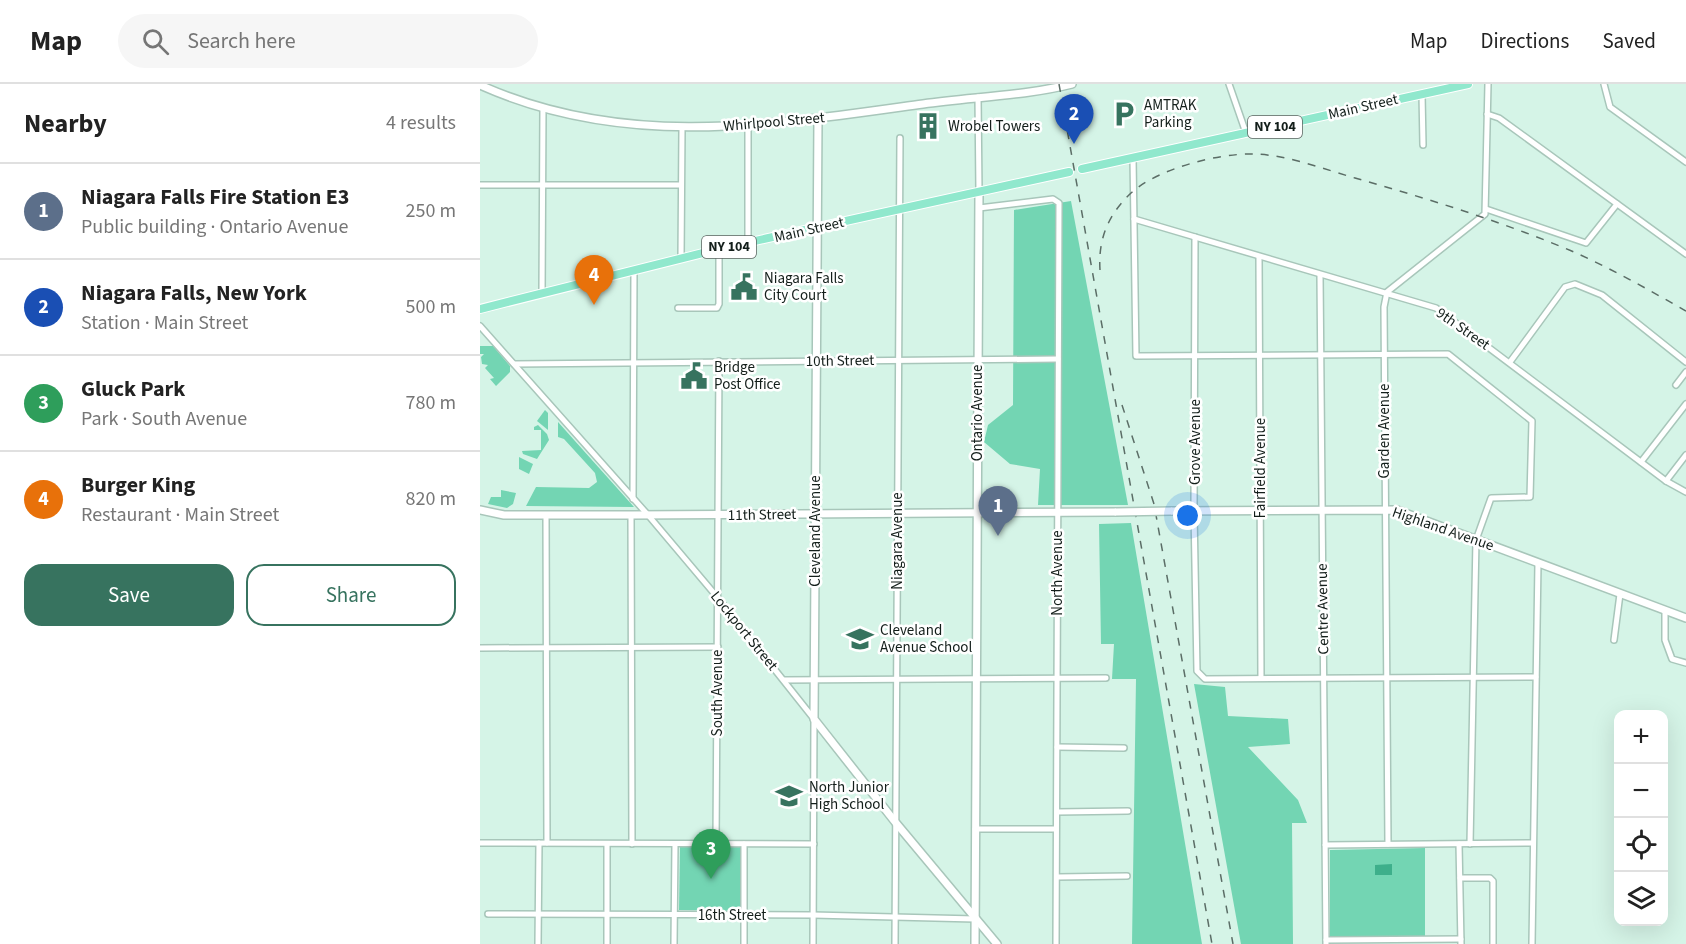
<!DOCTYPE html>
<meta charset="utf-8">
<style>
body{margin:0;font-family:"Source Sans 3",sans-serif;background:#f6f6f6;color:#222}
.controls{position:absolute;right:18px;bottom:18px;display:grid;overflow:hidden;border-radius:12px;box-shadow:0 6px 24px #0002}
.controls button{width:54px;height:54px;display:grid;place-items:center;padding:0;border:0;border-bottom:2px solid #e0e0e0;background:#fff;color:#222;font:30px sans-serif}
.you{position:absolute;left:708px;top:432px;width:21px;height:21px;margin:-15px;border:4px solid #fff;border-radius:50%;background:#1a73e8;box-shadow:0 0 0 9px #1a73e833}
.badge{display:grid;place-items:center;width:39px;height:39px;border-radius:50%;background:#37735f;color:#fff;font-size:20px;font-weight:700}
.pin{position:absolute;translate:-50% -50px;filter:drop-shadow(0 2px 3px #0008)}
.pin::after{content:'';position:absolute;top:32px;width:21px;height:18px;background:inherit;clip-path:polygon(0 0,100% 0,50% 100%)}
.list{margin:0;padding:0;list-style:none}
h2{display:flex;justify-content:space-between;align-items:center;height:78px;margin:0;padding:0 24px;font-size:26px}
h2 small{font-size:20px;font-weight:400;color:#767676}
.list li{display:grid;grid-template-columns:39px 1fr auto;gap:18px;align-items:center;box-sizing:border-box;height:96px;padding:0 24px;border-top:2px solid #e0e0e0}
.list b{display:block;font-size:22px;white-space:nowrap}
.list p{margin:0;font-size:20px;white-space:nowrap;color:#767676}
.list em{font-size:20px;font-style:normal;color:#767676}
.actions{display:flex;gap:12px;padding:18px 24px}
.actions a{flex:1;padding:14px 0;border:2px solid #37735f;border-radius:18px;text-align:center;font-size:21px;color:#37735f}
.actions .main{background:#37735f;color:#fff}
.icon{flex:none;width:33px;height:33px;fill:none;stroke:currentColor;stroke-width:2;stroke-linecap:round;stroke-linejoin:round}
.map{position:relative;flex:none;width:1206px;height:860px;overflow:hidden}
header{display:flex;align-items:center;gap:36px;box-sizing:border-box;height:84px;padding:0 30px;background:#fff;border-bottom:2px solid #e0e0e0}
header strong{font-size:28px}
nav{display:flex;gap:33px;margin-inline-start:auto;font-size:21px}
.search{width:420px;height:54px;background:#f6f6f6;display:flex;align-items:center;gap:15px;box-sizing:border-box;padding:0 21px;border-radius:33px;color:#767676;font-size:22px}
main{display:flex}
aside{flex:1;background:#fff}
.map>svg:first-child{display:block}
.green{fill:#73d5b3}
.water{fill:#3eaf8b}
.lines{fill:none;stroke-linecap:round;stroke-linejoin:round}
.street-casing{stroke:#a8c6ba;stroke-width:8}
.secondary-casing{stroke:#a8c6ba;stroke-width:10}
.primary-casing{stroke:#fff;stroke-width:10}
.street{stroke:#fff;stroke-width:5}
.secondary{stroke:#fff;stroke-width:7}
.primary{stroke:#90e8cd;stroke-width:8}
.rail{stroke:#5b6d66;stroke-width:1.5;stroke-dasharray:8 8;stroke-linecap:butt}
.secondary-bridge-casing{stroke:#a8c6ba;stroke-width:10;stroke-linecap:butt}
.secondary-bridge{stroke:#fff;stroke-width:7}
.labels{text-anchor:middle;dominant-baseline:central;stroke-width:5;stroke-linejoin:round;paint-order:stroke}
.shield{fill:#fff;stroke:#5a625f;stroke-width:1.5}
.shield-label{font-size:14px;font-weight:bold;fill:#131e1a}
.poi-label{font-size:15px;fill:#131e1a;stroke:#fff;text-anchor:start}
.street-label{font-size:15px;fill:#131e1a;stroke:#fff}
</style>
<header>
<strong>Map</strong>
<div class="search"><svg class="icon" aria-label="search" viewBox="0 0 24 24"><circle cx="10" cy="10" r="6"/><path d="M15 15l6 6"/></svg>Search here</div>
<nav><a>Map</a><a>Directions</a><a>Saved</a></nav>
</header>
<main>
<aside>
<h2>Nearby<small>4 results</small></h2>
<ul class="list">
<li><span class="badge" style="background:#5c6f8a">1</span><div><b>Niagara Falls Fire Station E3</b><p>Public building · Ontario Avenue</p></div><em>250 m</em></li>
<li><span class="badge" style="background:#1a4fb4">2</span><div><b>Niagara Falls, New York</b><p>Station · Main Street</p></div><em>500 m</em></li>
<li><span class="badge" style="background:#2e9e5b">3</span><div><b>Gluck Park</b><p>Park · South Avenue</p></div><em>780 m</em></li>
<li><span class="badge" style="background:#e8710a">4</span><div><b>Burger King</b><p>Restaurant · Main Street</p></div><em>820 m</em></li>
</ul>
<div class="actions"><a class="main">Save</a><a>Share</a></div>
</aside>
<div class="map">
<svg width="1206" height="860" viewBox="0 0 1206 860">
<rect width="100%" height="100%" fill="#d5f4e7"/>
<g class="green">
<polygon points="591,117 648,421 558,421 560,385 530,380 504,358 508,341 533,321 534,126"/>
<polygon points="0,262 13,262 30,282 30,288 16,302 10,295 14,294 5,284 8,281 2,280 1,273 4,270 0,270"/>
<polygon points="65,326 68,329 68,346 57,337"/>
<polygon points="78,338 154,423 46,422 56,403 109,404 117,398 115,389 84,355 78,353"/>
<polygon points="58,341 67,350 69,356 57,375 43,370 42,367 61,366 61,346 54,346 54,343"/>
<polygon points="39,373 53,380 49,390 39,385"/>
<polygon points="21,406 36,409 33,420 27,424 8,420 11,413 21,413"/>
<polygon points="651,439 722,860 652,860 656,595 632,595 634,560 621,560 619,440"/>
<polygon points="714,600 745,603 748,632 808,635 810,660 768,663 818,716 827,739 812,739 813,860 761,860"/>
<polygon points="200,763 262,763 262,827 199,826"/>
<polygon points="945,764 945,853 850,854 850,766"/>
</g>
<polygon class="water" points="912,780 912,791 895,791 895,781"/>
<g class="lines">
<defs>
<g id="street">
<polyline points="749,0 766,49"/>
<polyline points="1124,0 1130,23 1206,78"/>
<polyline points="942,10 943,61"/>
<polyline points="498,13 499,108"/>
<polyline points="1007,30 1019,34 1206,170"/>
<polyline points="653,74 656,272 968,270 1052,337 1050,413 1011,414 996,456 990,760"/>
<polyline points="0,101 201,101"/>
<polyline points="499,124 573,115 579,119 576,860"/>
<polyline points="1006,125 1106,159 1137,120"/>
<polyline points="654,135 956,224 1186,397 1206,408"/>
<polyline points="715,153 714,428 717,587 725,595 1056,593"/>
<polyline points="268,160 268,42"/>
<polyline points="779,173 781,594"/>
<polyline points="201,175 202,44"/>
<polyline points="840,191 846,860"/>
<polyline points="62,210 63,24"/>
<polyline points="198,224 237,224 239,220 239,165"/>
<polyline points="0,242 168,431 238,514 334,635 333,860"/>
<polyline points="1030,278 1085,203 1095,200 1122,211 1206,278"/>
<polyline points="34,280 578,275"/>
<polyline points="1196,301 1206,288"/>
<polyline points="1161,378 1206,320"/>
<polyline points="1186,397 1206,371"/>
<polyline points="153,415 154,187"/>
<polyline points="66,431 67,759"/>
<polyline points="151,431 152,760"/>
<polyline points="1185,526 1185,556 1192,575 1206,579"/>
<polyline points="1134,556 1140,510"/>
<polyline points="0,564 238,563"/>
<polyline points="304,596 626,594"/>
<polyline points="577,663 644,664"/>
<polyline points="577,728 648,727"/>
<polyline points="495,745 576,745"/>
<polyline points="0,759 334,760"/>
<polyline points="127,760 127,860"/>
<polyline points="236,760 239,277"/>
<polyline points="264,760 264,860"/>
<polyline points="908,760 904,223 907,208 1005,130 1008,0"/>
<polyline points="979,760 981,860"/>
<polyline points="845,761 1053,759"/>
<polyline points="577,793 647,792"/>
<polyline points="980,794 1010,794 1013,797 1013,860"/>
<polyline points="8,830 333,831 495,835"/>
<polyline points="846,856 981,855"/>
<polyline points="58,860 59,759"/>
<polyline points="194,860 195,760"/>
<polyline points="415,860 420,54"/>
<polyline points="1052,860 1058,479"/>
</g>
<g id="secondary">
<path d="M0,1C145,66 292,41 443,20C492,13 544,12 592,0"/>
<polyline points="338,35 334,635 416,739 517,860"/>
<polyline points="0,426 24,431 151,431 636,428"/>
<polyline points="691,427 917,426 1206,534"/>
<polyline points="495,860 499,108"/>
</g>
<g id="primary">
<polyline points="602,85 988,0"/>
<polyline points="0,225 243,164 589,88"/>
</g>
</defs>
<use href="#street" class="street-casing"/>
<use href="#secondary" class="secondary-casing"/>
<use href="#primary" class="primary-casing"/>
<use href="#street" class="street"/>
<use href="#secondary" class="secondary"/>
<use href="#primary" class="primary"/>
<g class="rail">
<polyline points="579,0 732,860"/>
<path d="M620,186C618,155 628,131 651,109C677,85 738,69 774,70C808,71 843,85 875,94C949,115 1023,138 1094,168C1132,185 1169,206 1206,227"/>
<polyline points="642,321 674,420 753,860"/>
</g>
<defs>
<polyline id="secondary-bridge" points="636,428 691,427"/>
</defs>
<use href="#secondary-bridge" class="secondary-bridge-casing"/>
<use href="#secondary-bridge" class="secondary-bridge"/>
</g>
<defs>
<symbol id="parking-bare" viewBox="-9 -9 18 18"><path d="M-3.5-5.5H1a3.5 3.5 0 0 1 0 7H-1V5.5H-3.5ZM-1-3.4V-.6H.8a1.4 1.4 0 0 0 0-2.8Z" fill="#37735f" stroke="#fff" stroke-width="2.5" paint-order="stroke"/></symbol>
<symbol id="building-bare" viewBox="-9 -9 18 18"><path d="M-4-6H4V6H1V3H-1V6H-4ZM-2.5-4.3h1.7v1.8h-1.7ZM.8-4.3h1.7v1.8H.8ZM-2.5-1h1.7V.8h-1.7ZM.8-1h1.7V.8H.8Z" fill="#37735f" stroke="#fff" stroke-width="2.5" paint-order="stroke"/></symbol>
<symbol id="civic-bare" viewBox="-9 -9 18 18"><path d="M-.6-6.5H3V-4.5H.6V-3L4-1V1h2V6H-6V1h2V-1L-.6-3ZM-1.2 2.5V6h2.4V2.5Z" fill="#37735f" stroke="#fff" stroke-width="2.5" paint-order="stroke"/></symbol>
<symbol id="school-bare" viewBox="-9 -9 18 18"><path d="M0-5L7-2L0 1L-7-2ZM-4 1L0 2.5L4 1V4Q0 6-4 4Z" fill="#37735f" stroke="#fff" stroke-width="2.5" paint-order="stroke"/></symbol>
</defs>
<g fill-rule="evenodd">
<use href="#parking-bare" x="625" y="11" width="38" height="38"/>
<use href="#building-bare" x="429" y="23" width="38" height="38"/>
<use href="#civic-bare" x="245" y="184" width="38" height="38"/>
<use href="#civic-bare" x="195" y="273" width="38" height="38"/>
<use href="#school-bare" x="361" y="536" width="38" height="38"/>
<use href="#school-bare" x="290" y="693" width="38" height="38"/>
</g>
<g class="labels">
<g class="shield">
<rect x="768" y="32" width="54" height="22" rx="4.5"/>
<rect x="222" y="152" width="54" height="22" rx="4.5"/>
</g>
<g class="shield-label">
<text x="795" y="43">NY 104</text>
<text x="249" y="163">NY 104</text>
</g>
<g class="poi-label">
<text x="664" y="21">AMTRAK<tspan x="664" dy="17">Parking</tspan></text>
<text x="468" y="42">Wrobel Towers</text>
<text x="284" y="194">Niagara Falls<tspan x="284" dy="17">City Court</tspan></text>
<text x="234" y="283">Bridge<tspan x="234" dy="17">Post Office</tspan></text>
<text x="400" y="546">Cleveland<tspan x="400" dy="17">Avenue School</tspan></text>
<text x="329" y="703">North Junior<tspan x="329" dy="17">High School</tspan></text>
</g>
<g class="street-label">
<text transform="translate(883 23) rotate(-13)">Main Street</text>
<text transform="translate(294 38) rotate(-5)">Whirlpool Street</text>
<text transform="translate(329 146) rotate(-13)">Main Street</text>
<text transform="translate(983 245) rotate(35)">9th Street</text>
<text transform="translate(360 277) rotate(-1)">10th Street</text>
<text transform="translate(497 329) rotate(-90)">Ontario Avenue</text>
<text transform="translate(904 347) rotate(-90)">Garden Avenue</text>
<text transform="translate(715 358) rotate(-90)">Grove Avenue</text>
<text transform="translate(780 384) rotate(-90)">Fairfield Avenue</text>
<text transform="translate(282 431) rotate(-1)">11th Street</text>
<text transform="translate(963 445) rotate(19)">Highland Avenue</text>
<text transform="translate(335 447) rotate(-90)">Cleveland Avenue</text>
<text transform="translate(417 457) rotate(-90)">Niagara Avenue</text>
<text transform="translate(577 489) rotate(-90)">North Avenue</text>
<text transform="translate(843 525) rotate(-91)">Centre Avenue</text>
<text transform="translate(264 547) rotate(51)">Lockport Street</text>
<text transform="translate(237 609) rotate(-90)">South Avenue</text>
<text x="252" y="831">16th Street</text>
</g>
</g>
</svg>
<div class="controls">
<button>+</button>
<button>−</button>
<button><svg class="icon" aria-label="locate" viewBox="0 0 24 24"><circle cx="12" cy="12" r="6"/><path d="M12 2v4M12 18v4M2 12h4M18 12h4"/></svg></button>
<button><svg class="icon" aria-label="layers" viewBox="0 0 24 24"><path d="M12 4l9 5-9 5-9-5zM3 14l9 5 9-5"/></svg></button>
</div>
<div class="you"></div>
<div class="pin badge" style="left:518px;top:452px;background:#5c6f8a">1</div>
<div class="pin badge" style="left:594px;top:60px;background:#1a4fb4">2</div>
<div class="pin badge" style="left:231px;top:795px;background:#2e9e5b">3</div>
<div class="pin badge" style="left:114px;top:221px;background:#e8710a">4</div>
</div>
</main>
